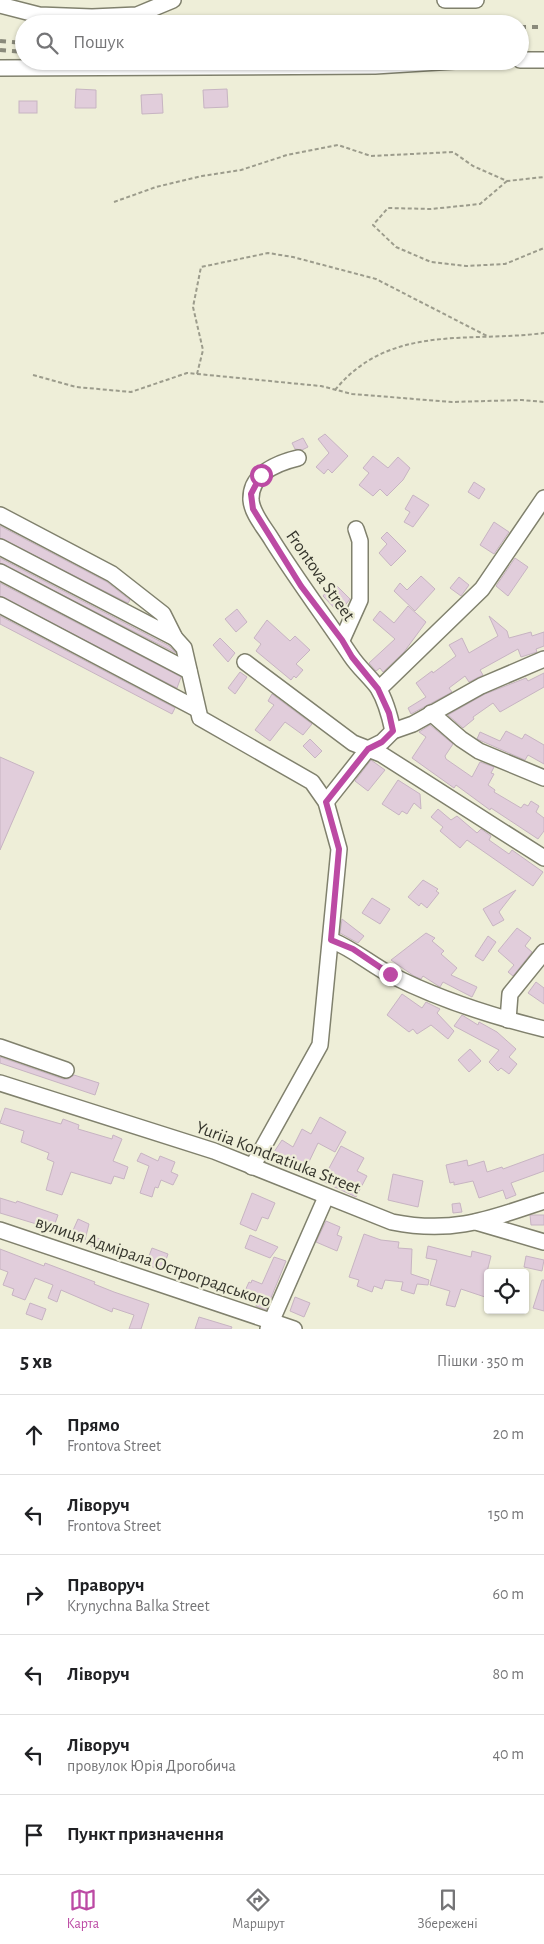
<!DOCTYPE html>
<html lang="uk">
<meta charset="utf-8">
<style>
body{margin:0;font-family:"Alegreya Sans",sans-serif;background:#f2f2f2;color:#202124}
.controls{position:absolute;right:15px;bottom:15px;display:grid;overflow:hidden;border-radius:5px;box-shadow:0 1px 4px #0004}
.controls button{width:45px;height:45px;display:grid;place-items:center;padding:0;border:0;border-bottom:1px solid #e0e0e0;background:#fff;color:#202124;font:25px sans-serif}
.stop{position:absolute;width:15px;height:15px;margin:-11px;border:4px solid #bc4aa4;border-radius:50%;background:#fff}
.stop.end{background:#bc4aa4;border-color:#fff;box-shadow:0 1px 5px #0008}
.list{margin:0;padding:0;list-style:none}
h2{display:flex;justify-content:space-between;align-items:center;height:65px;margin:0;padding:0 20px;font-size:21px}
h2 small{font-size:16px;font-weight:400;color:#757577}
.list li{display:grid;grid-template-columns:32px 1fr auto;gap:15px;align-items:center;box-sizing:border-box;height:80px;padding:0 20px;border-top:1px solid #e0e0e0}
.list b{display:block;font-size:19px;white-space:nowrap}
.list p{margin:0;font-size:16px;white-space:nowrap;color:#757577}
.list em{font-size:16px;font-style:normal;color:#757577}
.icon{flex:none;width:28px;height:28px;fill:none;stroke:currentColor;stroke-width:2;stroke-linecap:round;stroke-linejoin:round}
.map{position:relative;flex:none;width:544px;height:1329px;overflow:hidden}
.search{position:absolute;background:#fff;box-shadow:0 1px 4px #0004;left:15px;right:15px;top:15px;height:55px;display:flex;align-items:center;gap:12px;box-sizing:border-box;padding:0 18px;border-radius:28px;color:#757577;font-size:19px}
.sheet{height:545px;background:#fff}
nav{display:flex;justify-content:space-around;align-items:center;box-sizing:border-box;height:70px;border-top:1px solid #e0e0e0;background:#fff;font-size:14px;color:#757577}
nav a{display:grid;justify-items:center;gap:2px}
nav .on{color:#bc4aa4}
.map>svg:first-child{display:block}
.building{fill:#e1cddb;stroke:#c7b4c2}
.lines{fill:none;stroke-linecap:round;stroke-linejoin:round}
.minor-casing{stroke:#80816d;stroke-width:18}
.path{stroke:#9c9c8c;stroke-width:2;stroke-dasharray:4 2.5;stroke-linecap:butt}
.minor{stroke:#fff;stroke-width:15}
.rail{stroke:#8a8a7b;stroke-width:4;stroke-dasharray:6 6;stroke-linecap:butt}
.route{stroke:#bc4aa4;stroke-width:6}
.labels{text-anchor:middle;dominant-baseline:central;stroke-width:4.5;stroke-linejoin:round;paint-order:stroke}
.street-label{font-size:18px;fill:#36362d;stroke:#eeeed8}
</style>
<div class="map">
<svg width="544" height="1329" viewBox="0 0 544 1329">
<rect width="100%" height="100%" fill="#eeeed8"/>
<g class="building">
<polygon points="76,89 96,90 96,108 75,108"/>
<polygon points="227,89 228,107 204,108 203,90"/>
<polygon points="162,94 163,113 142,114 141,95"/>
<rect x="19" y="101" width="18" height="12"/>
<polygon points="325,434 348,456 332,473 328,469 324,474 316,467 329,453 318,439"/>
<polygon points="303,438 308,447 302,450 295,449 292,443"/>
<polygon points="373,456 388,468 398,457 410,468 403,480 387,496 380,489 373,496 359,485 369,473 363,468"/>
<polygon points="474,482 485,489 479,499 468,492"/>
<polygon points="413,495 429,505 413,527 404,522 410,512 405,509"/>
<polygon points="494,522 509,532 494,554 480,545"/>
<polygon points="0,526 107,582 130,600 128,603 0,538"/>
<polygon points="387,532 406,551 391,566 379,553 387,544 381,538"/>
<polygon points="0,558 169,646 176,653 0,563"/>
<polygon points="515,558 528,567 508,596 496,586"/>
<polygon points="421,576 435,589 415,611 394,591 400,583 407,590"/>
<polygon points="459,577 469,585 461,596 450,588"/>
<polygon points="0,583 181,677 177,688 0,596"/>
<polygon points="331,583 333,585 335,584 350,599 339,613 323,596 326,592 324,591"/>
<polygon points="408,606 426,622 404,652 383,672 380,668 376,671 369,663 395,639 373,620 380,611 394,623"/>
<polygon points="237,609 247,622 236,632 225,619"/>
<polygon points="0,616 175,708 172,714 0,624"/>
<polygon points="489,616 507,631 509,638 531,632 532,636 544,632 544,646 536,649 537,652 521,657 518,649 480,670 483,675 469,682 465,676 449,688 452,692 411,714 408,708 426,697 416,683 432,671 433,673 456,656 449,645 462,638 469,653 498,636"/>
<polygon points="267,620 290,641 295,636 310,650 296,664 303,670 296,678 294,676 291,680 256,651 261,644 254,638"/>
<polygon points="220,638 235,653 228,662 213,645"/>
<polygon points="240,672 247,677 235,694 228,688"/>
<polygon points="544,673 544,687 500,712 493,703 473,717 474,719 463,728 448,715 485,694 526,678 528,681"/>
<polygon points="272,694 312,724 303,735 285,722 270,741 255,730 274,705 268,701"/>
<polygon points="430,725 453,744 445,756 446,759 472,777 480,762 494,767 491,773 494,774 488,785 495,790 494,792 521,808 524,804 528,806 531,801 539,806 536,812 544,818 544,831 538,839 491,808 490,810 456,785 454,788 412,758 426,737 419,732"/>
<polygon points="506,731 522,739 525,734 544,745 544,764 528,755 525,760 477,739 480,732 500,741"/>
<polygon points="310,739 322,751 315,758 303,746"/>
<polygon points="0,757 34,772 0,850"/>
<polygon points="371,760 385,770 368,791 355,781"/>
<polygon points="398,780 420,794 421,809 414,803 407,814 402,811 399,815 382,804"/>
<polygon points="438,809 451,820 457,816 477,833 481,829 491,836 489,840 509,854 512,850 543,872 533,886 467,840 460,848 440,831 443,827 431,817"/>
<polygon points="423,880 438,889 436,891 439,893 427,908 421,903 419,906 408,897"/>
<polygon points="516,890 499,912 504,920 493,926 483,909"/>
<polygon points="372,898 390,909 380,924 362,913"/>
<polygon points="342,919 364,936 358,943 340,933"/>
<polygon points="517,928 531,938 525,946 532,952 513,976 508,972 514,965 498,951"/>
<polygon points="426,933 435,938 432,941 444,951 441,954 457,968 451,975 477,987 472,997 443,982 440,987 423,976 421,979 414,976 391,960"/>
<polygon points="488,936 496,942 483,961 475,956"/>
<polygon points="536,982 544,988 544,1004 528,993"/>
<polygon points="402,994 422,1008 426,1002 440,1009 437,1013 454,1031 448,1039 431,1025 417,1034 413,1029 409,1032 387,1015"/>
<polygon points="462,1015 478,1025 479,1022 497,1032 516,1049 509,1057 517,1064 509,1074 501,1068 498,1071 489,1062 499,1050 454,1026"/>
<polygon points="470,1049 481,1061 469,1072 458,1060"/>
<polygon points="0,1057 63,1079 68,1079 74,1075 99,1083 95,1095 0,1063"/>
<polygon points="5,1108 61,1124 63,1119 79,1125 78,1129 112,1139 113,1135 122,1139 113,1161 128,1167 124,1179 114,1176 111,1184 71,1172 62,1195 46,1190 54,1162 47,1159 49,1153 21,1142 24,1131 0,1123"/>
<polygon points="320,1117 346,1132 335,1152 318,1143 306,1168 287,1158 286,1160 274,1152 282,1140 293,1147 302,1129 311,1134"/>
<polygon points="341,1146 364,1158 357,1171 367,1176 356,1197 322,1181"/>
<polygon points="141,1153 158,1161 160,1156 175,1162 171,1172 178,1175 173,1185 161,1180 158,1188 155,1187 152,1197 140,1193 149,1166 137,1161"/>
<polygon points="544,1154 544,1171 511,1183 516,1195 506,1199 503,1190 479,1198 473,1181 454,1185 454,1182 450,1183 446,1165 467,1160 468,1166 484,1161 487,1172 502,1167 503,1169"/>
<polygon points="393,1174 423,1181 418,1207 388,1200"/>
<polygon points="252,1193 275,1203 268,1219 262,1217 256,1231 240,1224"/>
<polygon points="0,1198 16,1203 17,1201 58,1215 53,1229 0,1213"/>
<polygon points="460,1203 462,1212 453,1213 452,1204"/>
<polygon points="530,1215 544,1215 544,1225 531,1225"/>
<polygon points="78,1219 89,1224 85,1240 71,1235"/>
<polygon points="326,1221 340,1227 337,1235 342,1237 337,1251 316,1242"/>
<polygon points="57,1225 70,1230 66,1239 53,1234"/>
<polygon points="364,1234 381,1240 399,1242 398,1248 412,1249 411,1274 429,1280 428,1285 417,1284 414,1294 401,1290 403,1282 385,1280 382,1289 374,1286 372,1292 357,1286 359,1280 349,1277"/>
<polygon points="250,1235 278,1247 270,1258 245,1248"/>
<polygon points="94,1237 108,1242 105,1252 91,1247"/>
<polygon points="428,1246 471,1257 472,1251 491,1256 485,1280 488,1281 488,1298 461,1289 455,1307 446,1305 450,1291 430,1285 437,1260 426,1258"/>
<polygon points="152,1248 168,1254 162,1271 146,1264"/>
<polygon points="0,1249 44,1266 45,1263 95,1282 94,1284 114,1292 149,1304 141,1329 129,1329 134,1315 113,1308 112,1312 61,1290 57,1302 48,1298 53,1285 35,1278 25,1300 12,1295 14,1289 3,1285 8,1272 0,1269"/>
<polygon points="526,1256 544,1260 542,1271 524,1267"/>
<polygon points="274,1257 286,1261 266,1310 256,1306 258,1299 244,1293 249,1282 251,1283 252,1280 262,1284"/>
<polygon points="542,1280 544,1280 544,1311 533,1308"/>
<polygon points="295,1297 310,1303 304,1317 290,1311"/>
<polygon points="30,1303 46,1309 42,1320 26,1314"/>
<polygon points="199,1317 232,1327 231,1329 195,1329"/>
</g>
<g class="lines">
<defs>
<g id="minor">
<polyline points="445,0 476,0"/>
<polyline points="0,5 39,15 92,17 137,15 173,0"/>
<polyline points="520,60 544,60"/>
<polyline points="0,68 375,66 455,61"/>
<path d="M298,458C277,463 250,474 251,500C252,514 265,528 272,540C297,580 325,617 351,656C359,668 370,677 378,688C386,701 390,717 393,731"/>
<polyline points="0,515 112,574 163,614 175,638 184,648 200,718 312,782 326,802 339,849 320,1045 252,1167"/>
<polyline points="0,547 175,638"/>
<polyline points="0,572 189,671"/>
<polyline points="0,605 197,709"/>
<polyline points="342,640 360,600 360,541 356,529"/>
<polyline points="245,662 353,743 381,754 544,858"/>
<polyline points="379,689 482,589 544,498"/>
<polyline points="431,713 461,739 479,751 544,778"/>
<polyline points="326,802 368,749 382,742 393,731 413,724 481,686 544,659"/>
<path d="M331,940C355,950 370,964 391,975C440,1000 491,1016 544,1029"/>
<polyline points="508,1020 510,994 544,952"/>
<polyline points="0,1047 66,1070"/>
<path d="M0,1083L214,1151L392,1222C452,1234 487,1220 544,1201"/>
<polyline points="476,1222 544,1242"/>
<polyline points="0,1230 294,1329"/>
<polyline points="268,1329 326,1197"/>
</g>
</defs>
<use href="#minor" class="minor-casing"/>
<g class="path">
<polyline points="507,181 480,204 431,209 388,208 373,225 396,247 431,262 466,266 505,264 544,248"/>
<polyline points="114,202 156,187 202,176 241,170 287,155 338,145 371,156 453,152 473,166 507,181 544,177"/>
<polyline points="197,374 203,350 193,307 201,267 268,253 293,257 376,279 487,336"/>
<polyline points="33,375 76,387 131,392 187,373 321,386 352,394 452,402 522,400 544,402"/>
<path d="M335,390C390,323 469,343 544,333"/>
</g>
<use href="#minor" class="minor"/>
<g class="rail">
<polyline points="520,27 544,27"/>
<polyline points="0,41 24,43"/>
<polyline points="0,50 24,52"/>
</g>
</g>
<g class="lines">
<polyline class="route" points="261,475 251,494 253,509 301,586 342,640 352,657 378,689 389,713 393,731 382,742 368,749 326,802 339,849 331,940 353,949 390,974"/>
</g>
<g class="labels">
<g class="street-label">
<text transform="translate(320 576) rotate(55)">Frontova Street</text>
<text transform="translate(278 1158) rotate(21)">Yuriia Kondratiuka Street</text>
<text transform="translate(153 1262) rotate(19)">вулиця Адмірала Остроградського</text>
</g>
</g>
</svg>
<div class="controls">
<button><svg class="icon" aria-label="locate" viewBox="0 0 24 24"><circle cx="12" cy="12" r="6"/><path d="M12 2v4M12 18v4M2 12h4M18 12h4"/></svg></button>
</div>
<div class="stop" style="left:261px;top:475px"></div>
<div class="stop end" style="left:390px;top:974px"></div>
<div class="search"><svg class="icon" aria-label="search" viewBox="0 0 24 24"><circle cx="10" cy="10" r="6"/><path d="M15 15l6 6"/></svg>Пошук</div>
</div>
<section class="sheet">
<h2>5 хв<small>Пішки · 350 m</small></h2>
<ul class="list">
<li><svg class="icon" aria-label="ahead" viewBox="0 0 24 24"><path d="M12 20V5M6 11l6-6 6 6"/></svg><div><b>Прямо</b><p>Frontova Street</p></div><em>20 m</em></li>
<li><svg class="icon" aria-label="left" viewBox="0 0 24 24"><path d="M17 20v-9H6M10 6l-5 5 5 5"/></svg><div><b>Ліворуч</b><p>Frontova Street</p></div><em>150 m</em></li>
<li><svg class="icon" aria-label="right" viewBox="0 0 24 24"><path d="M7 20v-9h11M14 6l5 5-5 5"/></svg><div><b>Праворуч</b><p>Krynychna Balka Street</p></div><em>60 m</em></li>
<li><svg class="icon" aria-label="left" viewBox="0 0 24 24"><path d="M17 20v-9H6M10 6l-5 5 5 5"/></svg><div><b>Ліворуч</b></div><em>80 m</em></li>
<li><svg class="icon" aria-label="left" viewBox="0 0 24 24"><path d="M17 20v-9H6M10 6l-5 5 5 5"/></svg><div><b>Ліворуч</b><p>провулок Юрія Дрогобича</p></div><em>40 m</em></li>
<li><svg class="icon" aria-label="arrive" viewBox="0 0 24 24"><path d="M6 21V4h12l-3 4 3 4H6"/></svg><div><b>Пункт призначення</b></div></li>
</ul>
</section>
<nav>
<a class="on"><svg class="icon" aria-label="map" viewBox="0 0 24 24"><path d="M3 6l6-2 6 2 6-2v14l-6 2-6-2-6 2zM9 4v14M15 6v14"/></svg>Карта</a>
<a><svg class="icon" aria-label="directions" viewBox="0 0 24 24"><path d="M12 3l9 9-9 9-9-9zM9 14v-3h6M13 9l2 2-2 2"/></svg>Маршрут</a>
<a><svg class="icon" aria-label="saved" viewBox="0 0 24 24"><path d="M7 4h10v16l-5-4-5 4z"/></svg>Збережені</a>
</nav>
